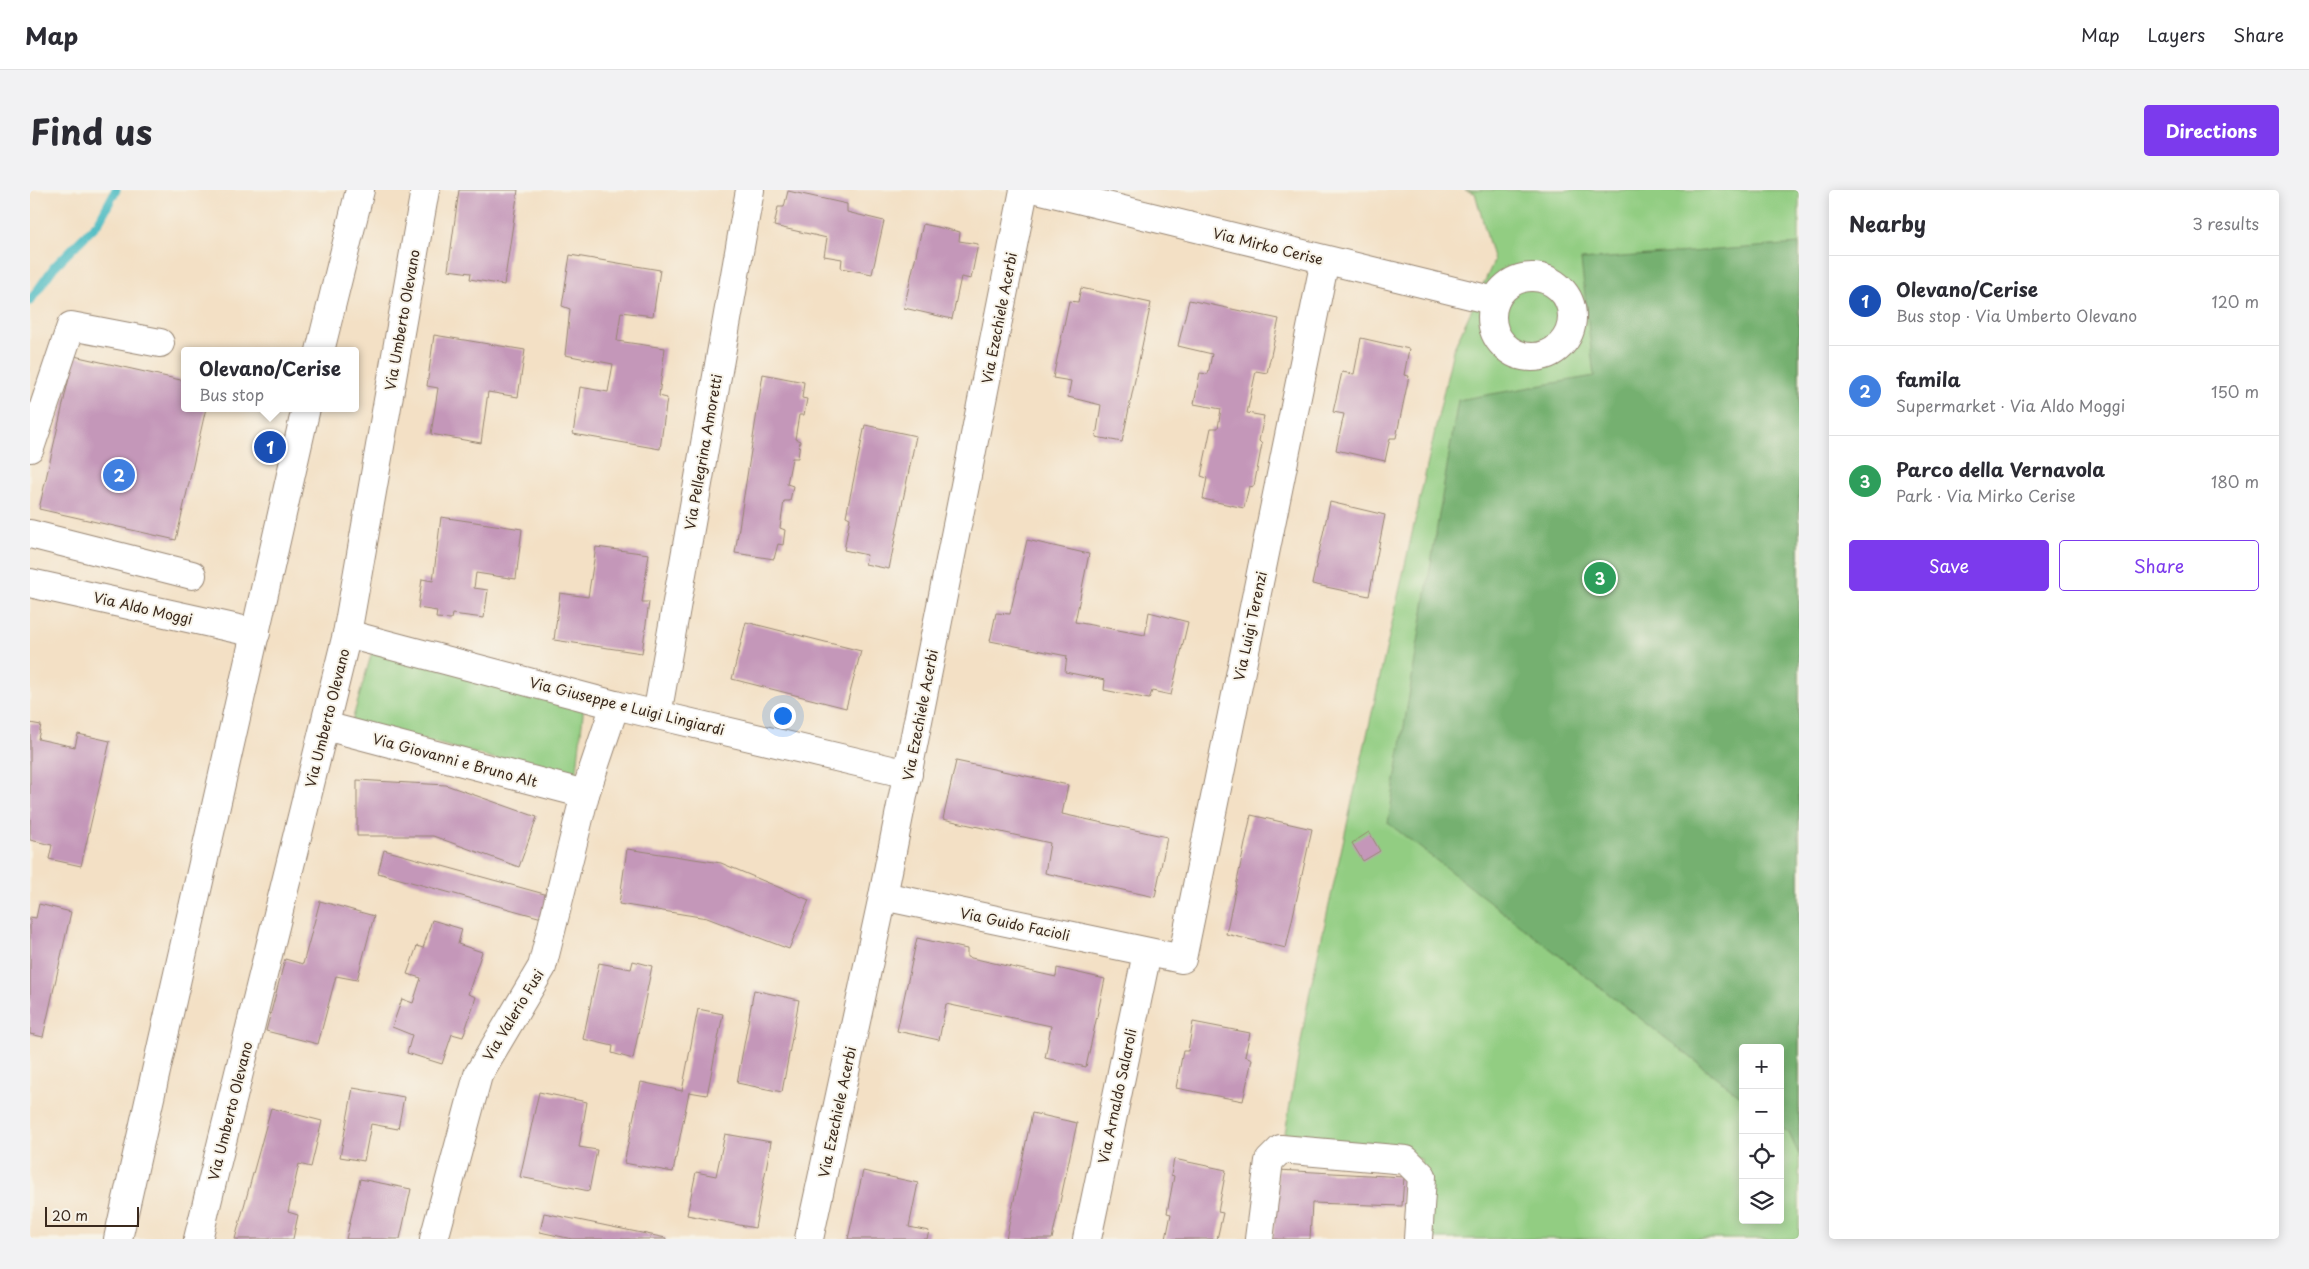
<!DOCTYPE html>
<meta charset="utf-8">
<style>
body{margin:0;font-family:"Playpen Sans",sans-serif;background:#f2f2f3;color:#2b2b33}
.controls{position:absolute;right:15px;bottom:15px;display:grid;overflow:hidden;border-radius:5px;box-shadow:0 2px 12px #0003}
.controls button{width:45px;height:45px;display:grid;place-items:center;padding:0;border:0;border-bottom:1px solid #e1e1e2;background:#fff;color:#2b2b33;font:25px sans-serif}
.scale{position:absolute;left:15px;bottom:12px;width:94px;box-sizing:border-box;padding-left:5px;border:2px solid #3b2a1e;border-top:0;font-size:14px;line-height:18px;white-space:nowrap;color:#3b2a1e;-webkit-text-stroke:4px #f7f3e8;paint-order:stroke}
.you{position:absolute;left:752px;top:525px;width:18px;height:18px;margin:-12px;border:4px solid #fff;border-radius:50%;background:#1a73e8;box-shadow:0 0 0 8px #1a73e833}
.badge{display:grid;place-items:center;width:32px;height:32px;border-radius:50%;background:#7c3aed;color:#fff;font-size:16px;font-weight:700}
.pin{position:absolute;translate:-50% -50%;border:2px solid #fff;box-shadow:0 1px 5px #0006}
.popup{position:absolute;left:151px;top:157px;width:178px;height:65px;box-sizing:border-box;display:grid;place-content:center;border-radius:5px;background:#fff;filter:drop-shadow(0 1px 4px #0005);font-size:16px;white-space:nowrap;color:#7c7c81}
.popup b{font-size:19px;color:#2b2b33}
.popup::after{content:'';position:absolute;left:50%;top:100%;margin-left:-10px;border:10px solid transparent;border-top-color:#fff}
.list{margin:0;padding:0;list-style:none}
h2{display:flex;justify-content:space-between;align-items:center;height:65px;margin:0;padding:0 20px;font-size:21px}
h2 small{font-size:16px;font-weight:400;color:#7c7c81}
.list li{display:grid;grid-template-columns:32px 1fr auto;gap:15px;align-items:center;box-sizing:border-box;height:90px;padding:0 20px;border-top:1px solid #e1e1e2}
.list b{display:block;font-size:19px;white-space:nowrap}
.list p{margin:0;font-size:16px;white-space:nowrap;color:#7c7c81}
.list em{font-size:16px;font-style:normal;color:#7c7c81}
.actions{display:flex;gap:10px;padding:15px 20px}
.actions a{flex:1;padding:11px 0;border:1px solid #7c3aed;border-radius:5px;text-align:center;font-size:18px;color:#7c3aed}
.actions .main{background:#7c3aed;color:#fff}
.icon{flex:none;width:28px;height:28px;fill:none;stroke:currentColor;stroke-width:2;stroke-linecap:round;stroke-linejoin:round}
.map{position:relative;flex:none;width:1769px;height:1049px;overflow:hidden;border-radius:5px}
header{display:flex;align-items:center;gap:30px;box-sizing:border-box;height:70px;padding:0 25px;background:#fff;border-bottom:1px solid #e1e1e2}
header strong{font-size:24px}
nav{display:flex;gap:28px;margin-inline-start:auto;font-size:18px}
.intro{display:flex;align-items:center;justify-content:space-between;box-sizing:border-box;height:120px;padding:0 30px}
h1{margin:0;font-size:35px}
.button{padding:12px 22px;border-radius:5px;background:#7c3aed;color:#fff;font-size:18px;font-weight:700}
main{display:flex;gap:30px;padding:0 30px}
aside{flex:1;background:#fff;border-radius:5px;box-shadow:0 2px 12px #0003}
.map>svg:first-child{display:block}
.green{fill:#92cd82;stroke:#667c50;fill-rule:evenodd}
.forest{fill:#75b070;stroke:#586d47}
.lines{fill:none;stroke-linecap:round;stroke-linejoin:round}
.stream{stroke:#4ebcc3;stroke-width:9}
.building{fill:#c497b9}
.minor-casing{stroke:#978572;stroke-width:30}
.minor{stroke:#fff;stroke-width:28}
.labels{text-anchor:middle;dominant-baseline:central;stroke-width:4;stroke-linejoin:round;paint-order:stroke}
.street-label{font-size:14px;fill:#3b2a1e;stroke:#f7f3e8}
</style>
<header>
<strong>Map</strong>
<nav><a>Map</a><a>Layers</a><a>Share</a></nav>
</header>
<div class="intro"><h1>Find us</h1><a class="button">Directions</a></div>
<main>
<div class="map">
<svg width="1769" height="1049" viewBox="0 0 1769 1049">
<rect width="100%" height="100%" fill="#f7f3e8"/>
<filter id="ink" filterUnits="userSpaceOnUse"><feTurbulence type="fractalNoise" baseFrequency=".02" numOctaves="2"/><feDisplacementMap in="SourceGraphic" scale="10" xChannelSelector="R" yChannelSelector="G"/><feConvolveMatrix kernelMatrix="1 2 1 2 8 2 1 2 1" color-interpolation-filters="sRGB"/></filter>
<filter id="wash" filterUnits="userSpaceOnUse"><feTurbulence type="fractalNoise" baseFrequency=".0096" numOctaves="4" result="noise"/><feDisplacementMap in="SourceGraphic" scale="20" xChannelSelector="R" yChannelSelector="G"/><feGaussianBlur stdDeviation="1.12" result="paint"/><feColorMatrix in="noise" values="0 0 0 0 0 0 0 0 0 0 0 0 0 0 0 0 0 1.4 0 .05"/><feComposite in="paint" operator="in"/></filter>
<g filter="url(#wash)">
<rect width="100%" height="100%" fill="#f3e0c5"/>
<g class="green">
<path d="M1435,0H1769V1049H1394L1391,969L1255,943L1280,800L1423,160L1464,71L1445,3ZM1713,858H1750V1030H1713Z"/>
<polygon points="342,462 554,514 546,590 322,531"/>
</g>
<polygon class="forest" points="1769,54 1769,965 1759,943 1750,937 1750,858 1713,858 1713,908 1358,633 1428,210 1564,186 1551,70"/>
<g class="lines">
<polyline class="stream" points="0,111 24,77 68,33 86,0"/>
</g>
<g id="blocks">
<g class="building">
<polygon points="429,0 488,0 474,95 440,89 441,83 418,80"/>
<polygon points="758,1 817,14 817,22 854,31 842,84 811,78 812,69 794,66 797,48 744,36 748,17 754,17"/>
<polygon points="893,34 930,42 929,51 948,54 941,89 931,87 922,129 874,118"/>
<polygon points="540,65 630,80 623,126 591,122 587,151 635,158 629,206 637,208 630,259 543,244 550,197 578,202 583,174 535,165 540,119 532,116"/>
<polygon points="1051,98 1121,113 1092,252 1066,247 1071,215 1038,207 1041,191 1023,188 1039,111 1048,112"/>
<polygon points="1159,110 1249,129 1237,183 1226,181 1217,223 1234,226 1229,251 1232,254 1224,296 1219,297 1214,318 1173,309 1177,288 1171,286 1181,238 1188,238 1191,219 1164,214 1170,183 1178,184 1182,164 1148,156"/>
<polygon points="404,145 495,160 488,207 458,202 451,253 401,244 408,198 397,196"/>
<polygon points="1331,148 1379,159 1374,185 1379,186 1366,248 1360,248 1355,271 1306,260 1314,224 1303,222 1312,182 1324,184"/>
<polygon points="44,166 155,191 155,218 176,218 146,350 9,319"/>
<polygon points="733,184 774,192 772,208 777,209 774,225 769,225 765,249 770,251 768,268 762,268 757,294 763,296 760,311 754,311 750,338 755,340 753,355 748,354 744,369 705,363"/>
<polygon points="835,235 886,246 859,379 835,374 837,365 814,360 820,328 816,326"/>
<polygon points="1300,312 1355,325 1339,406 1282,394"/>
<polygon points="411,327 492,339 486,389 446,383 444,398 458,400 454,428 422,424 421,429 406,428 407,421 388,418 392,389 403,391"/>
<polygon points="997,350 1059,364 1045,432 1115,445 1119,422 1158,432 1141,505 1122,501 1119,509 1074,500 1075,490 1035,482 1037,466 960,451 966,423 980,424"/>
<polygon points="566,357 619,364 612,412 619,412 612,463 524,450 530,403 558,407"/>
<polygon points="716,432 831,461 816,518 702,489"/>
<polygon points="0,533 11,535 8,549 45,557 48,544 80,551 51,676 19,669 22,655 0,650"/>
<polygon points="926,571 1038,595 1032,624 1137,647 1125,707 1015,683 1020,653 913,629"/>
<polygon points="327,590 416,595 507,627 489,677 403,646 327,646"/>
<polygon points="1221,625 1282,639 1256,758 1196,744"/>
<polygon points="1339,642 1350,661 1333,671 1322,653"/>
<polygon points="597,659 691,673 779,710 759,759 677,728 589,714"/>
<polygon points="354,660 518,705 512,728 348,683"/>
<polygon points="290,711 344,726 327,790 306,786 288,854 236,841 255,769 273,774"/>
<polygon points="9,714 41,722 13,847 0,844 0,727 6,728"/>
<polygon points="402,730 432,739 428,754 452,762 438,804 446,807 433,847 422,844 412,874 377,863 382,845 362,837 372,809 383,813 391,788 377,784 387,756 393,758"/>
<polygon points="887,748 937,759 937,767 1026,787 1027,778 1075,789 1056,877 1015,868 1021,836 916,814 909,850 867,841"/>
<polygon points="603,771 622,776 603,869 582,863 583,856 553,849 569,773 601,779"/>
<polygon points="724,800 769,810 752,902 707,893"/>
<polygon points="668,819 693,824 677,905 659,902 643,982 594,973 611,892 652,901"/>
<polygon points="1163,832 1220,843 1215,866 1222,869 1213,911 1146,898 1153,861 1158,861"/>
<polygon points="323,898 374,907 368,939 341,934 334,971 310,967"/>
<polygon points="509,902 557,912 549,957 567,960 559,1001 490,987"/>
<polygon points="241,918 292,931 281,977 269,974 258,1022 268,1025 263,1049 205,1049"/>
<polygon points="1002,923 1047,933 1022,1049 976,1049"/>
<polygon points="695,944 741,952 725,1038 657,1025 666,982 686,986"/>
<polygon points="1144,969 1196,980 1188,1022 1193,1023 1187,1049 1136,1049 1141,1024 1137,1023 1144,986 1141,985"/>
<polygon points="1248,980 1374,987 1372,1016 1282,1013 1280,1049 1243,1049"/>
<polygon points="833,981 888,993 879,1037 899,1041 897,1049 818,1049"/>
<polygon points="330,989 381,999 370,1049 316,1049"/>
<polygon points="514,1023 636,1048 636,1049 542,1049 510,1042"/>
</g>
</g>
</g>
<g filter="url(#ink)">
<use href="#blocks" fill-opacity="0" stroke="#978572" stroke-width="1"/>
<g class="lines">
<defs>
<g id="minor">
<polyline points="1011,0 1465,111"/>
<circle cx="1502" cy="127" r="40"/>
<polyline points="290,161 330,0"/>
<polyline points="0,258 41,136 130,153"/>
<polyline points="0,344 162,385"/>
<polyline points="0,393 226,443"/>
<polyline points="317,444 585,515 878,584"/>
<polyline points="627,525 720,0"/>
<polyline points="295,536 555,604"/>
<polyline points="853,706 1152,769 1295,70"/>
<polyline points="88,1049 276,218"/>
<polyline points="168,1049 317,444 395,0"/>
<polyline points="404,1049 448,885 512,777 555,604 585,515"/>
<polyline points="779,1049 853,706 994,0"/>
<polyline points="1057,1049 1117,763"/>
<polyline points="1229,1049 1239,971 1251,959 1376,970 1392,986 1388,1049"/>
</g>
</defs>
<use href="#minor" class="minor-casing"/>
<use href="#minor" class="minor"/>
</g>
</g>
<g class="labels">
<g class="street-label">
<text transform="translate(1238 56) rotate(14)">Via Mirko Cerise</text>
<text transform="translate(969 128) rotate(-79)">Via Ezechiele Acerbi</text>
<text transform="translate(372 130) rotate(-80)">Via Umberto Olevano</text>
<text transform="translate(673 262) rotate(-80)">Via Pellegrina Amoretti</text>
<text transform="translate(113 418) rotate(13)">Via Aldo Moggi</text>
<text transform="translate(1220 436) rotate(-78)">Via Luigi Terenzi</text>
<text transform="translate(597 516) rotate(14)">Via Giuseppe e Luigi Lingiardi</text>
<text transform="translate(890 525) rotate(-79)">Via Ezechiele Acerbi</text>
<text transform="translate(297 528) rotate(-76)">Via Umberto Olevano</text>
<text transform="translate(425 570) rotate(15)">Via Giovanni e Bruno Alt</text>
<text transform="translate(985 734) rotate(12)">Via Guido Facioli</text>
<text transform="translate(483 825) rotate(-59)">Via Valerio Fusi</text>
<text transform="translate(1087 906) rotate(-78)">Via Arnaldo Salaroli</text>
<text transform="translate(200 921) rotate(-76)">Via Umberto Olevano</text>
<text transform="translate(807 922) rotate(-78)">Via Ezechiele Acerbi</text>
</g>
</g>
</svg>
<div class="controls">
<button>+</button>
<button>−</button>
<button><svg class="icon" aria-label="locate" viewBox="0 0 24 24"><circle cx="12" cy="12" r="6"/><path d="M12 2v4M12 18v4M2 12h4M18 12h4"/></svg></button>
<button><svg class="icon" aria-label="layers" viewBox="0 0 24 24"><path d="M12 4l9 5-9 5-9-5zM3 14l9 5 9-5"/></svg></button>
</div>
<div class="scale">20 m</div>
<div class="you"></div>
<div class="pin badge" style="left:240px;top:257px;background:#1a4fb4">1</div>
<div class="popup"><b>Olevano/Cerise</b>Bus stop</div>
<div class="pin badge" style="left:89px;top:285px;background:#3f7fe0">2</div>
<div class="pin badge" style="left:1570px;top:388px;background:#2e9e5b">3</div>
</div>
<aside>
<h2>Nearby<small>3 results</small></h2>
<ul class="list">
<li><span class="badge" style="background:#1a4fb4">1</span><div><b>Olevano/Cerise</b><p>Bus stop · Via Umberto Olevano</p></div><em>120 m</em></li>
<li><span class="badge" style="background:#3f7fe0">2</span><div><b>famila</b><p>Supermarket · Via Aldo Moggi</p></div><em>150 m</em></li>
<li><span class="badge" style="background:#2e9e5b">3</span><div><b>Parco della Vernavola</b><p>Park · Via Mirko Cerise</p></div><em>180 m</em></li>
</ul>
<div class="actions"><a class="main">Save</a><a>Share</a></div>
</aside>
</main>
